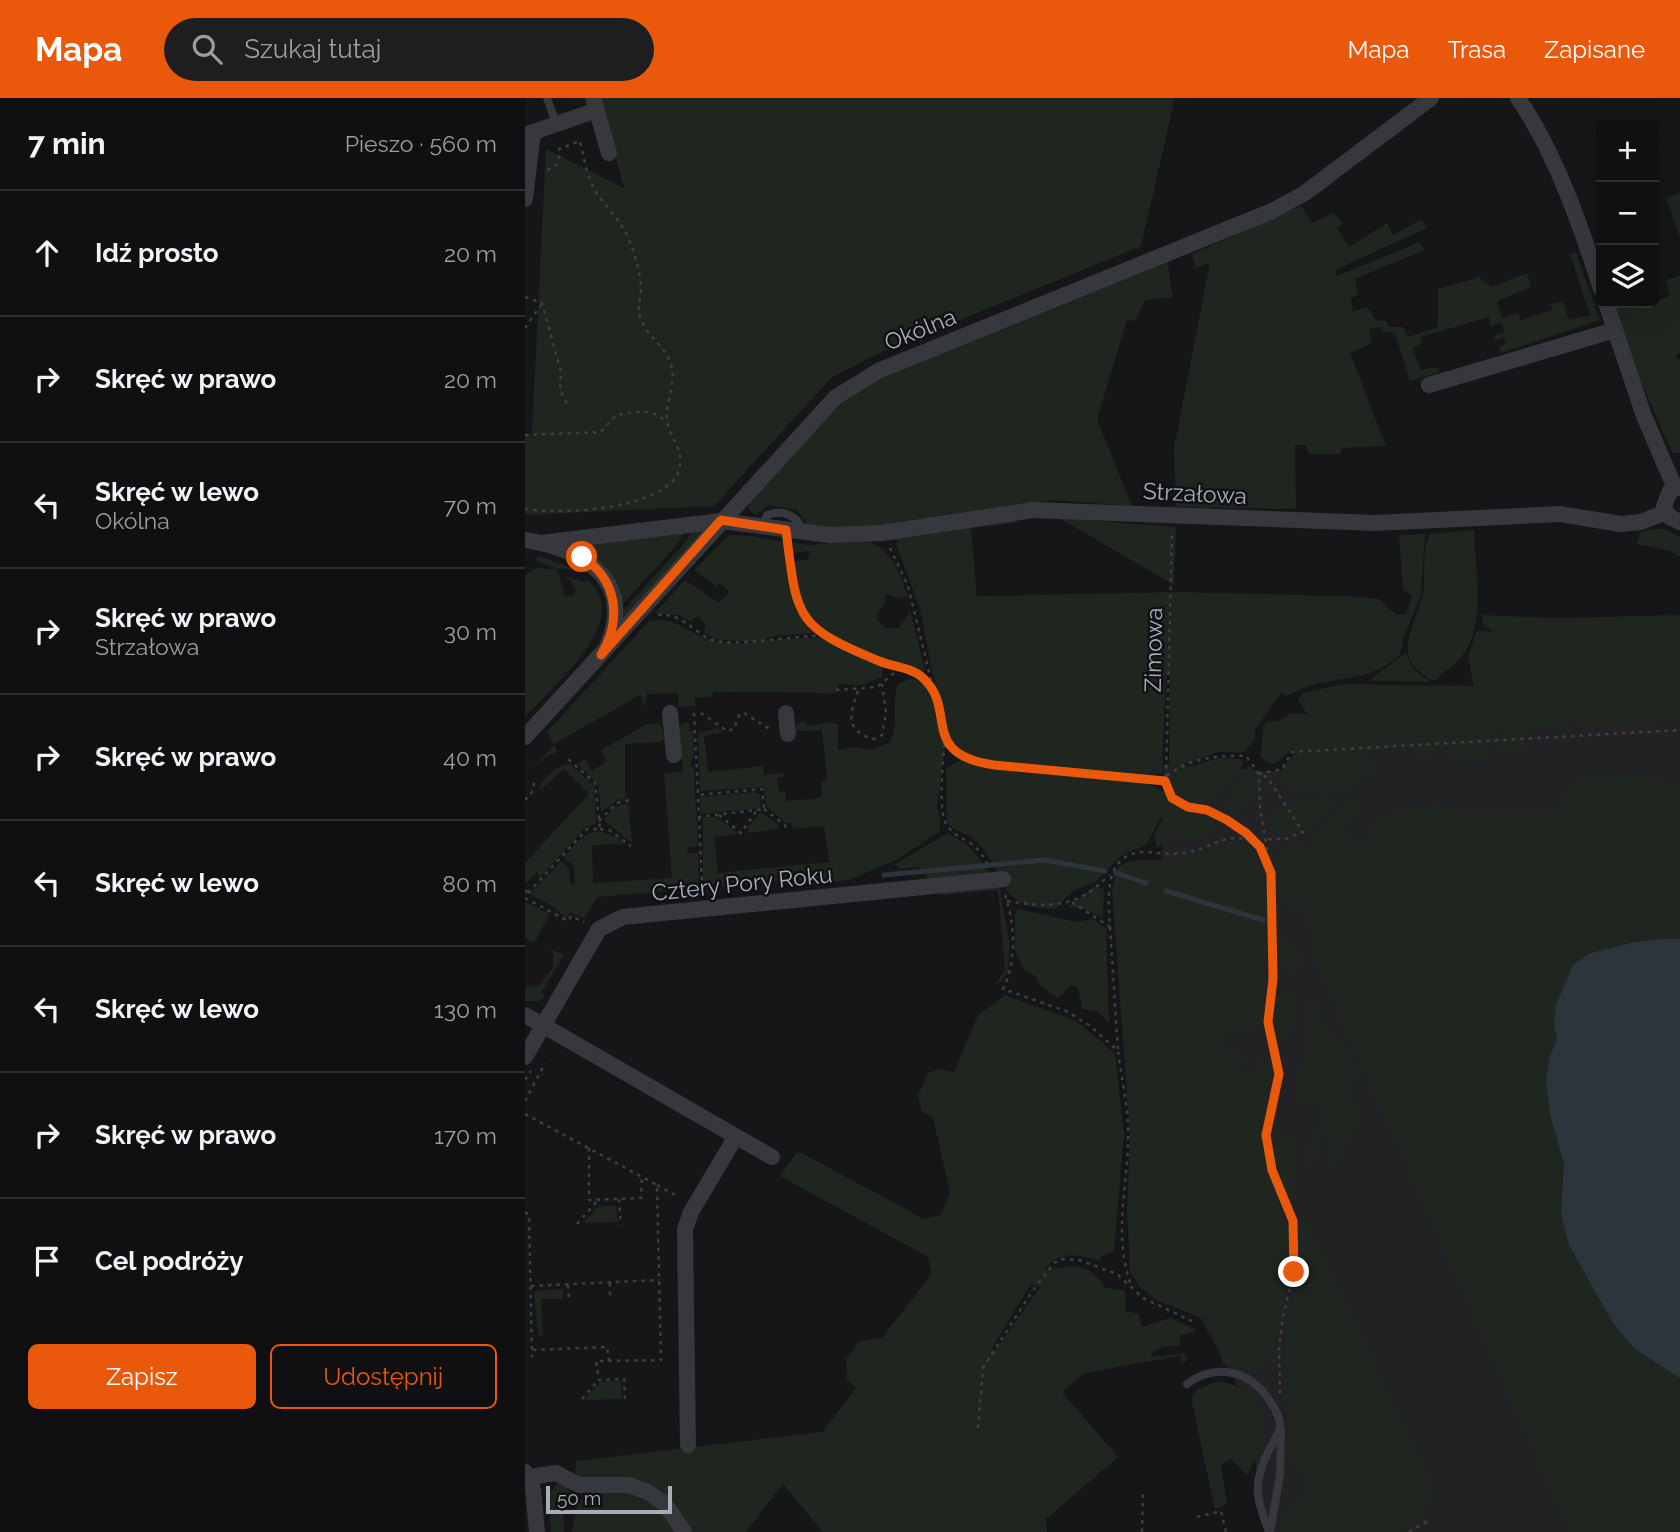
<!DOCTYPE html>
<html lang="pl">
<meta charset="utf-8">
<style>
body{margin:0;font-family:Raleway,sans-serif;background:#1e1e20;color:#f1f3f6}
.controls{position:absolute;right:21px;top:21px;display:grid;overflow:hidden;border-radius:10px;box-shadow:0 7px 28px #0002}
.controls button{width:63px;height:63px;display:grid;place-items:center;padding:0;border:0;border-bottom:2px solid #303032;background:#101012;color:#f1f3f6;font:35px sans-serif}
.scale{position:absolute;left:21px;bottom:18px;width:126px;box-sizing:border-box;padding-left:7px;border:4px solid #a8adb8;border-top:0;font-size:19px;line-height:24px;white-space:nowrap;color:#a8adb8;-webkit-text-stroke:5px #111113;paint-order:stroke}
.stop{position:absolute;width:21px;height:21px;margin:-16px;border:5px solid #ea580c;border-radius:50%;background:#fff}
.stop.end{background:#ea580c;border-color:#fff;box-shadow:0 2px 7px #0008}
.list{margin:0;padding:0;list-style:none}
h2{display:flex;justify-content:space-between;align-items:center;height:91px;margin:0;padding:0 28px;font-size:30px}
h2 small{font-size:23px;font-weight:400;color:#9c9d9f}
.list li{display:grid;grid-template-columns:46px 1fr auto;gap:21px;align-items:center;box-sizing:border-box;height:126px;padding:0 28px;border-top:2px solid #303032}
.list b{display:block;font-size:26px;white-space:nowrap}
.list p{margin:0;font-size:23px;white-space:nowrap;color:#9c9d9f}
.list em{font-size:23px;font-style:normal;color:#9c9d9f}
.actions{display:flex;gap:14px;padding:21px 28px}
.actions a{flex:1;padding:16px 0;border:2px solid #ea580c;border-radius:10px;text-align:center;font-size:24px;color:#ea580c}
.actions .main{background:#ea580c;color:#fff}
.icon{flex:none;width:38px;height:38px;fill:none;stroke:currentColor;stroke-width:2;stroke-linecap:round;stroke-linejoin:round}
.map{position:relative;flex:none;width:1155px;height:1434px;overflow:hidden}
header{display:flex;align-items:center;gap:42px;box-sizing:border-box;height:98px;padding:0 35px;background:#ea580c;color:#fff}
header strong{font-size:33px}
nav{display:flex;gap:38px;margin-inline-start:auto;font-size:24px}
.search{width:490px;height:63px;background:#1e1e20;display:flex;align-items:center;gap:18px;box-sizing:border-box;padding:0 24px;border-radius:38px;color:#9c9d9f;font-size:26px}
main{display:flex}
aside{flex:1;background:#101012}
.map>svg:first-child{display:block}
.built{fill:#222225}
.green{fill:#1e261f;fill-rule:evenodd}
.water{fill:#2c353c}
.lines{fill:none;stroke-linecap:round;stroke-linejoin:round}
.stream{stroke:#2c353c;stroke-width:5}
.path{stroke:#3d3f44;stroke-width:2.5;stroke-dasharray:3.5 5;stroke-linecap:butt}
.lane{stroke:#37383d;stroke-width:8}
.street{stroke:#37383d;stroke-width:16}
.route{stroke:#ea580c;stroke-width:9}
.labels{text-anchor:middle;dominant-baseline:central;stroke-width:5;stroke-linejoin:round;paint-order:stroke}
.street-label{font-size:23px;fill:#a8adb8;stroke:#111113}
</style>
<header>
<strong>Mapa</strong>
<div class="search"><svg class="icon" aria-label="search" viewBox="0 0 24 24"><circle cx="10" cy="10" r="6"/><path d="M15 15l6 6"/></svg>Szukaj tutaj</div>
<nav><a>Mapa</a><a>Trasa</a><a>Zapisane</a></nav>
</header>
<main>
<aside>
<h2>7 min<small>Pieszo · 560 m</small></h2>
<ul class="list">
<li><svg class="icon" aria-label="ahead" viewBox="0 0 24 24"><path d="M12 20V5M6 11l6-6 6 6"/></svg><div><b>Idź prosto</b></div><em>20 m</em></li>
<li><svg class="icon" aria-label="right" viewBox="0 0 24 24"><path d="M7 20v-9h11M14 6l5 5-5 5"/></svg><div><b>Skręć w prawo</b></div><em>20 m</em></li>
<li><svg class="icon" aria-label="left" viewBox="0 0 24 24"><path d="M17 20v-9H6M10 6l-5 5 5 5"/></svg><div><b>Skręć w lewo</b><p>Okólna</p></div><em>70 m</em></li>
<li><svg class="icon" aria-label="right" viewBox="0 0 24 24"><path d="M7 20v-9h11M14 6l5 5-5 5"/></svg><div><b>Skręć w prawo</b><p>Strzałowa</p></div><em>30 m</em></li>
<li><svg class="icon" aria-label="right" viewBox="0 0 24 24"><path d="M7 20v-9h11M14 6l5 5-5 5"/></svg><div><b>Skręć w prawo</b></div><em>40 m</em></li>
<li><svg class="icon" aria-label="left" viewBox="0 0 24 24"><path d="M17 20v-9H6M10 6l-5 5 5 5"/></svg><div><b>Skręć w lewo</b></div><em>80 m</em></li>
<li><svg class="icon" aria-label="left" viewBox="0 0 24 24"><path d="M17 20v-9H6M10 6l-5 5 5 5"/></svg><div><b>Skręć w lewo</b></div><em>130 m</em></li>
<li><svg class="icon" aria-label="right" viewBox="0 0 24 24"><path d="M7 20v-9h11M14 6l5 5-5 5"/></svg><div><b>Skręć w prawo</b></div><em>170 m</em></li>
<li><svg class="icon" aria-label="arrive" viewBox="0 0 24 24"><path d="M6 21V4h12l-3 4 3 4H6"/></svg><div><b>Cel podróży</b></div></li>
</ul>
<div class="actions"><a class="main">Zapisz</a><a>Udostępnij</a></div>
</aside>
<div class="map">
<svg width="1155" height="1434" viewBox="0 0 1155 1434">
<rect width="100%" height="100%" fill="#161618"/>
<polygon class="built" points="1155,599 1155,1434 740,1434 722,1305 658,1188 636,734 639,666 777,675 756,620"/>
<g class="green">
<polygon points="75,0 650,0 616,148 352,256 307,279 189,408 0,417 0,338 7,335 21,51 99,90"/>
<polygon points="1155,95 1155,140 1141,100"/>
<polygon points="776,108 787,125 809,115 818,125 812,130 824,149 862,125 868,137 897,121 902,130 810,172 812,178 895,144 899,152 830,181 833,196 826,201 828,214 841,208 852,223 860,222 864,229 878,229 883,239 913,229 913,191 954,179 966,189 1002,175 1006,189 972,203 977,220 994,215 995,222 1028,212 1026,206 1038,203 1044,222 1065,217 1045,156 1051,154 1075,222 976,255 974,249 981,245 979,239 969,243 970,238 979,234 976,225 965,228 964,219 896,239 896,246 888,250 895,272 913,269 914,274 885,283 870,235 859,234 856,229 844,231 847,245 825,255 861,348 816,350 816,356 784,356 780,347 770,347 771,411 651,409 649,350 685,165 671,170 667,156"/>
<polygon points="642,160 648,199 620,202 610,223 602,222 572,321 607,408 529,402 406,423 333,432 282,427 272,412 243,407 231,417 224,412 224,404 324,298 358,279"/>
<polygon points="1155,178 1155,253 1151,260 1155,263 1155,355 1147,355 1102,251 1090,205 1129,205 1145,198 1140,182"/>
<polygon points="534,420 651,429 649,487"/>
<path d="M490,421V425L446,430L452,498L653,494L817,498L854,501L872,517L881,516L887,498L878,492L874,437L900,436L896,497L879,539L875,557C837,590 802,574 762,598L756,595L730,632V641L719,654H693L646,671L644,669L645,577H641L637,675L621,678L462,662L438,656L430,648L417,623L395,512L371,445L373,440Z"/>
<polygon points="1126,431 1139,431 1155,439 1155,459 1146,453 1112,446 1115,435"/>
<polygon points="178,432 97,523 96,515 158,447 166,434"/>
<path d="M949,432C950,469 960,517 942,551C936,562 920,573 911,582C904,582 902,580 897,576C867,554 893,522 898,495C901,476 896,454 905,436Z"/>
<path d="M159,434L154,444L97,507C93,476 72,460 46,446Z"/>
<path d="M204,437L227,438L260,444L270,511L289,535L249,538L234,543L291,539L319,549L336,560L358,566L357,579L338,587L315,586L310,595L188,594L187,599L170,600V608L154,609L153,595L122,596L120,609L115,597L29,646L32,654L19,660L0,678L29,647L22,634L124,523C151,518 162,535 186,542C199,546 216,546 230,544L189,541L179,534L181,526L173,518L165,523L156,518L130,515L160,482L194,505L205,494L195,485L191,488L169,472Z"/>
<path d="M338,441C367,451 373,470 383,498L373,501L360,496V505L352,516L353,523L361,530H374L385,513L400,572L395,576C382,567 369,567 355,562C299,541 275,526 267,465L283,461L285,453L269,455L267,445L288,447Z"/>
<path d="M13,458C137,493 52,565 0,619V477L11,470L32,471L40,499L49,497L51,492L42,479L60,484L63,481L50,472C37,472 22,469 10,461Z"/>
<path d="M957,517L1033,520L1155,517V624L1067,628L1046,623L1036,632L1013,629L1001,635L999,652L978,656L969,650L972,639L989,635C979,631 961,632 953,639L963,657L952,664H925L921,653L928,638L920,639L900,665L890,657L886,645L871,650L836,654L835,657L842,655V659L852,672C840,678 830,688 818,693C801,700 772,696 757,687L755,674L774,650H769L749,666L741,664L736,659L738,628L741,624L760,622L764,615L782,616L773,602L778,595L818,586L949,588L943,559L952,532L976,535L967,533L957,524Z"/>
<polygon points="880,555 889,572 905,584 844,583"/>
<path d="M385,581L394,582L405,591L420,647L412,709L416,724L414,734L371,762L324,782L277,787L273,780L182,790L178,783V720L192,719L210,733L211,736L189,739L193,775L304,764L299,728L268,731L266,725H261L241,708L239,689L175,693L173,635L192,630L199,634L179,638L183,674L238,668L239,677L258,675L259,679L252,680L254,693L260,694L261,703L297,700L296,684L302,682L297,632L271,633V626L281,623L282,628C292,629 299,621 313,626V652L327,649L344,652L363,646C376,629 365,606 373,586Z"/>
<path d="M164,624V633H168L169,656L166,665L169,672L173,748L162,750L163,755H173L174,790L72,799L59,820L45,814L41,820L29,809L5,796L36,763L44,771L46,787H50L49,769L39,759C63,733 68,724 101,746L67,747L68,785L147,780L139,675L158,674L154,631L157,625Z"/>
<polygon points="132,625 137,629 139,641 135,644 100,646 100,701 92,702 76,714 73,686 53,666 60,661 67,673 82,663 76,652 122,626"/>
<path d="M694,660L716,661L718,665C701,696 671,725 644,685L654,672Z"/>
<path d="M436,662L464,671L622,685L641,695L643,707L621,747L596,758L570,784L549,792L530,811C467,811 484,772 449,742C441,734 428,734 422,724L421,670Z"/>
<path d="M45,666L69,688L71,726L61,729L14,780L13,773L0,786V765L64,696L39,671L14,693C16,681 32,666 45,666Z"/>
<polygon points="724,667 731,681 729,703 713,714 699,712"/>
<path d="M1065,675L1129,677L1147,688L1155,689V841L1109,844L1066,855L1029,925L1032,942L1024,960L1033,1041L1039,1066L1035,1091L1044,1147L1088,1225L1110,1251L1155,1280V1434H1044L792,868C785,833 771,779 787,745C796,727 814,710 828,695L838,708L818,733L835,748L849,723L867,715L916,706L937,715L1000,711L1031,716L1036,707C1033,689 1052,686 1065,675Z"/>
<polygon points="229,694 235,696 236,710 176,716 175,699"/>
<path d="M798,700L809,705C798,726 775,734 753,738L745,732L743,715L747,712Z"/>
<polygon points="103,705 107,745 79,722 89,709"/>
<polygon points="647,706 653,706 701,724 682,737 674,738 669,744 661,744 651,736 632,750 629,737"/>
<polygon points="236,714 253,726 254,731 223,735 223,729"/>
<polygon points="423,735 444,748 474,786 485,848 483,873 476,884 470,886 480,873 473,792 416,797 394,769 375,771 370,766"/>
<path d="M771,742L776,746L780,762L773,818C752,800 741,775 756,749Z"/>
<path d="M705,746C714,746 724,745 731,752C754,775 737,891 737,924C724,934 711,939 695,934L702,955L706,951L721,957L715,972L728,976L733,973L734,959L743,964L745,1000L737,1052L762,1129L766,1173L746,1263L724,1273L698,1266L685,1223L633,1203L616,1190L605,1174L602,1111L605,1038L587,793L593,769L604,763L656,760Z"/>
<polygon points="569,789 579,791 578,821 563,812 543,809"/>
<polygon points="0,804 25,816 9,845 0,840"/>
<polygon points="493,811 551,824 568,821 581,831 584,925 572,913 557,911 553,890 547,887 533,900 516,888 509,877 500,873 490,854 490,816"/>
<polygon points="758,840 774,853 776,865 769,876 755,870 753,844"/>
<polygon points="17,848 39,857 17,893 19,900 14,903 0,903 0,889 15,887 28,869 28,854"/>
<path d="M757,893L767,895C777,915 769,930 754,945L748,924V903Z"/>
<path d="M480,897L551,923L590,955L599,1036L589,1154L576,1158L575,1163C553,1157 535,1151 519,1172C549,1167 561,1163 581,1190L600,1192L601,1213L613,1216L617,1229L645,1220L670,1231V1234L654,1238L656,1247L638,1249L626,1255L627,1259L660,1255L662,1262L657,1266L655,1258L560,1275L537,1294L593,1359L521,1421L522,1434H298L258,1386L221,1434H47L52,1408L60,1395L82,1390L55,1381L50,1372L51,1363L297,1334L331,1290L322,1282L321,1261L335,1243L358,1239L407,1175L403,1159L255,1078L273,1053L399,1121L416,1117L425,1094L408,1020L397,1014L393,998L403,975L415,971L429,974L453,917ZM506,1186L515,1189L470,1253L467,1250Z"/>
<polygon points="789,898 796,924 812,935 834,975 827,985 833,1028 811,1068 801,1071 809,1057 805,1037 797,1039 783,1082 781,1056 798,1012 791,1002 768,1010 776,964 784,957 780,929 783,899"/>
<path d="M746,1036H764C777,1057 776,1082 766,1103L748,1071Z"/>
<polygon points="74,1108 91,1108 93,1124 58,1125"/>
<path d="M774,1119L781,1120L907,1388C907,1411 894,1424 875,1434H753L759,1415L773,1404L778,1392V1378L764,1360L766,1334L760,1268V1235L774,1150Z"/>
<polygon points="38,1191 38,1201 16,1201 18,1238 13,1237 9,1193"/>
<polygon points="96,1283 97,1301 60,1302 75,1284"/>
<path d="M690,1284C704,1284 715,1288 726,1297C752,1319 736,1351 722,1377L706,1361L696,1367L702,1406L690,1411L666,1300L672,1292Z"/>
<polygon points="33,1383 41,1386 48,1398 38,1411 39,1434 26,1434 25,1396"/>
</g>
<polygon class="water" points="1137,841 1155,841 1155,1280 1110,1251 1088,1225 1044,1147 1036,1115 1039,1066 1025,1016 1021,984 1024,960 1032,942 1029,925 1031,907 1048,867 1066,855 1109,844"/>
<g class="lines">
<g class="stream">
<polyline points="591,775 621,785"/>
<polyline points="359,777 519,762 580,773"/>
<polyline points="641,793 738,822"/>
</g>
<g class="path">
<polyline points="0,199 17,205 36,274 35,292 44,309"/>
<polyline points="0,230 16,207"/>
<path d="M0,337L76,334L91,317C111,314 127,309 142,325"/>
<path d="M0,411C34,417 148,412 155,368C158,350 144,339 142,322C140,303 153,283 145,264C138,245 119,237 114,215C113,207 116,198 116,189C115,172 109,153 102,137C94,121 81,109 71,94C62,80 59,60 55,43L34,51C36,63 31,70 19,73"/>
<path d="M264,449C270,500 266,521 316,544C330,551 344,560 359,565C373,571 387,570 398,581C433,613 393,656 469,667L640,683C642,688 644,695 646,699C655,710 671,709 682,712C709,721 732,741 743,767"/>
<polyline points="365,450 383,488 408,590"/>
<path d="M133,517C156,514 168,534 187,542C207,549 272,538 297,537"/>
<polyline points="311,592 352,589 374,571"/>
<path d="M333,593C324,617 320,634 350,641L357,637L361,615L357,586"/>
<polyline points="169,615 173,697 237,691 239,711 174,719 173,697"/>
<polyline points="176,615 202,633 209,631 215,615"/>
<polyline points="219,615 248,633"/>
<path d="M420,638C419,657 411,715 423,729C436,745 447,738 462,765"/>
<path d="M642,678C664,660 693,657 721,658L734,676L742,679L778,734L760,741H739"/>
<polyline points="641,679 647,434"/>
<polyline points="0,702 8,693 9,684"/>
<polyline points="239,711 260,727 261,733"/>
<polyline points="194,717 216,735 232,712"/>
<polyline points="174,719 177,788"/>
<polyline points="74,723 92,705 105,702"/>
<polyline points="75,731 84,732 106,748"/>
<polyline points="0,792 3,795 0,798"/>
<polyline points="3,795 62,731 75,731 70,685 42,660"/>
<path d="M480,797C490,827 492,863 478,891L541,913L564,927L593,953C596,977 602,1003 603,1028C605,1084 586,1135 607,1190"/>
<polyline points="0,800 43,823 46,818 59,824"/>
<path d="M482,803C525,810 553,810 584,777"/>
<path d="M547,804L585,829C583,799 578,753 622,754C635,755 647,757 660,755C690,750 694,735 728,742"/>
<polyline points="585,829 593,952"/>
<polyline points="0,982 6,973"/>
<polyline points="0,1003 20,965"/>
<polyline points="0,1016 132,1087 136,1262 71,1263 74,1282 99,1281 100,1304"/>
<polyline points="64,1050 64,1102 116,1100 117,1078"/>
<polyline points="132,1087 150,1097"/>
<polyline points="94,1101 96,1127"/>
<polyline points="0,1114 4,1117 7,1259"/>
<polyline points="52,1126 73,1102"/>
<polyline points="85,1185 85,1201"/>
<polyline points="43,1187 44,1203"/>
<polyline points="6,1188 134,1182"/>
<polyline points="8,1252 82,1249 84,1263"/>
<polyline points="755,1295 754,1251 758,1218 769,1174 770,1137 764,1108 743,1060 742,1037 754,976 743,924 748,881 746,775 735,711 734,676 757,671 767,654 1155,632"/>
<polyline points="57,1301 73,1283"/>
<polyline points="453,1330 458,1270 506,1195 529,1165 536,1161 554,1162 592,1176 618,1200 671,1225"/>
<polyline points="672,1419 696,1413 701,1434"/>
<polyline points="617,1434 618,1392"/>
<polyline points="884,1434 906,1421"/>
</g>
<g class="lane">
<polyline points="22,0 31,25"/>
<path d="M237,429L242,417C258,411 272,417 278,433"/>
<path d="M662,1286C689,1266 722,1271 742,1299C748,1307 755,1318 755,1328C755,1335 747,1346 744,1352C727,1386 731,1399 744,1434"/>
<polyline points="745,1434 755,1377 756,1333"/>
</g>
<g class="street">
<polyline points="68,0 84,55"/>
<path d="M993,0C1031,56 1055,126 1076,191"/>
<polyline points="0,37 72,12"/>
<polyline points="0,101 8,34"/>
<polyline points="1081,205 1119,318 1150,390"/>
<polyline points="904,287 1090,232"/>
<polyline points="1155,389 1145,393 1139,408 1143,418 1155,424"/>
<path d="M0,442C56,451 110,480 83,546"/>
<polyline points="16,445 196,423 305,437 357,435 508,412 850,425 1035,416 1096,426 1116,424 1141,414"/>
<polyline points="145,615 149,657"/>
<polyline points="261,615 263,636"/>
<polyline points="0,639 311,299 353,273 747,113 780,95 906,0"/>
<polyline points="0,917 247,1059"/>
<polyline points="0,959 74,831 98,819 478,781"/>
<polyline points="163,1347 160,1131 166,1114 210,1040"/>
<polyline points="0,1374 8,1391 12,1434"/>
<polyline points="4,1379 31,1375 54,1387 104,1387 123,1394 140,1406 159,1434"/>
</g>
</g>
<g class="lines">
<path class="route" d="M57,459C93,482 97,522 76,557L196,422L261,432C272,520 269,528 354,563C368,569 386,569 398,580C433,612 393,656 469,667L640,683L647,700L663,709L682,712L702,722L721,735L735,749L746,775L748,881L743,924L754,976L741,1037L747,1072L768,1123L769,1174"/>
</g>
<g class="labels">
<g class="street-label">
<text transform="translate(395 231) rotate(-22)">Okólna</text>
<text transform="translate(670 395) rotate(3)">Strzałowa</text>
<text transform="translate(628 552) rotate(-89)">Zimowa</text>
<text transform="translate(217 785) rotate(-6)">Cztery Pory Roku</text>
</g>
</g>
</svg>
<div class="controls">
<button>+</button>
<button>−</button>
<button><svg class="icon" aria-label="layers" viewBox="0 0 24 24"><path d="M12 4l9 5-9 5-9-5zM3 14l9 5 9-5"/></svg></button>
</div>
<div class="scale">50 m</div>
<div class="stop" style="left:57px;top:459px"></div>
<div class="stop end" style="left:769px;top:1174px"></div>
</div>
</main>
